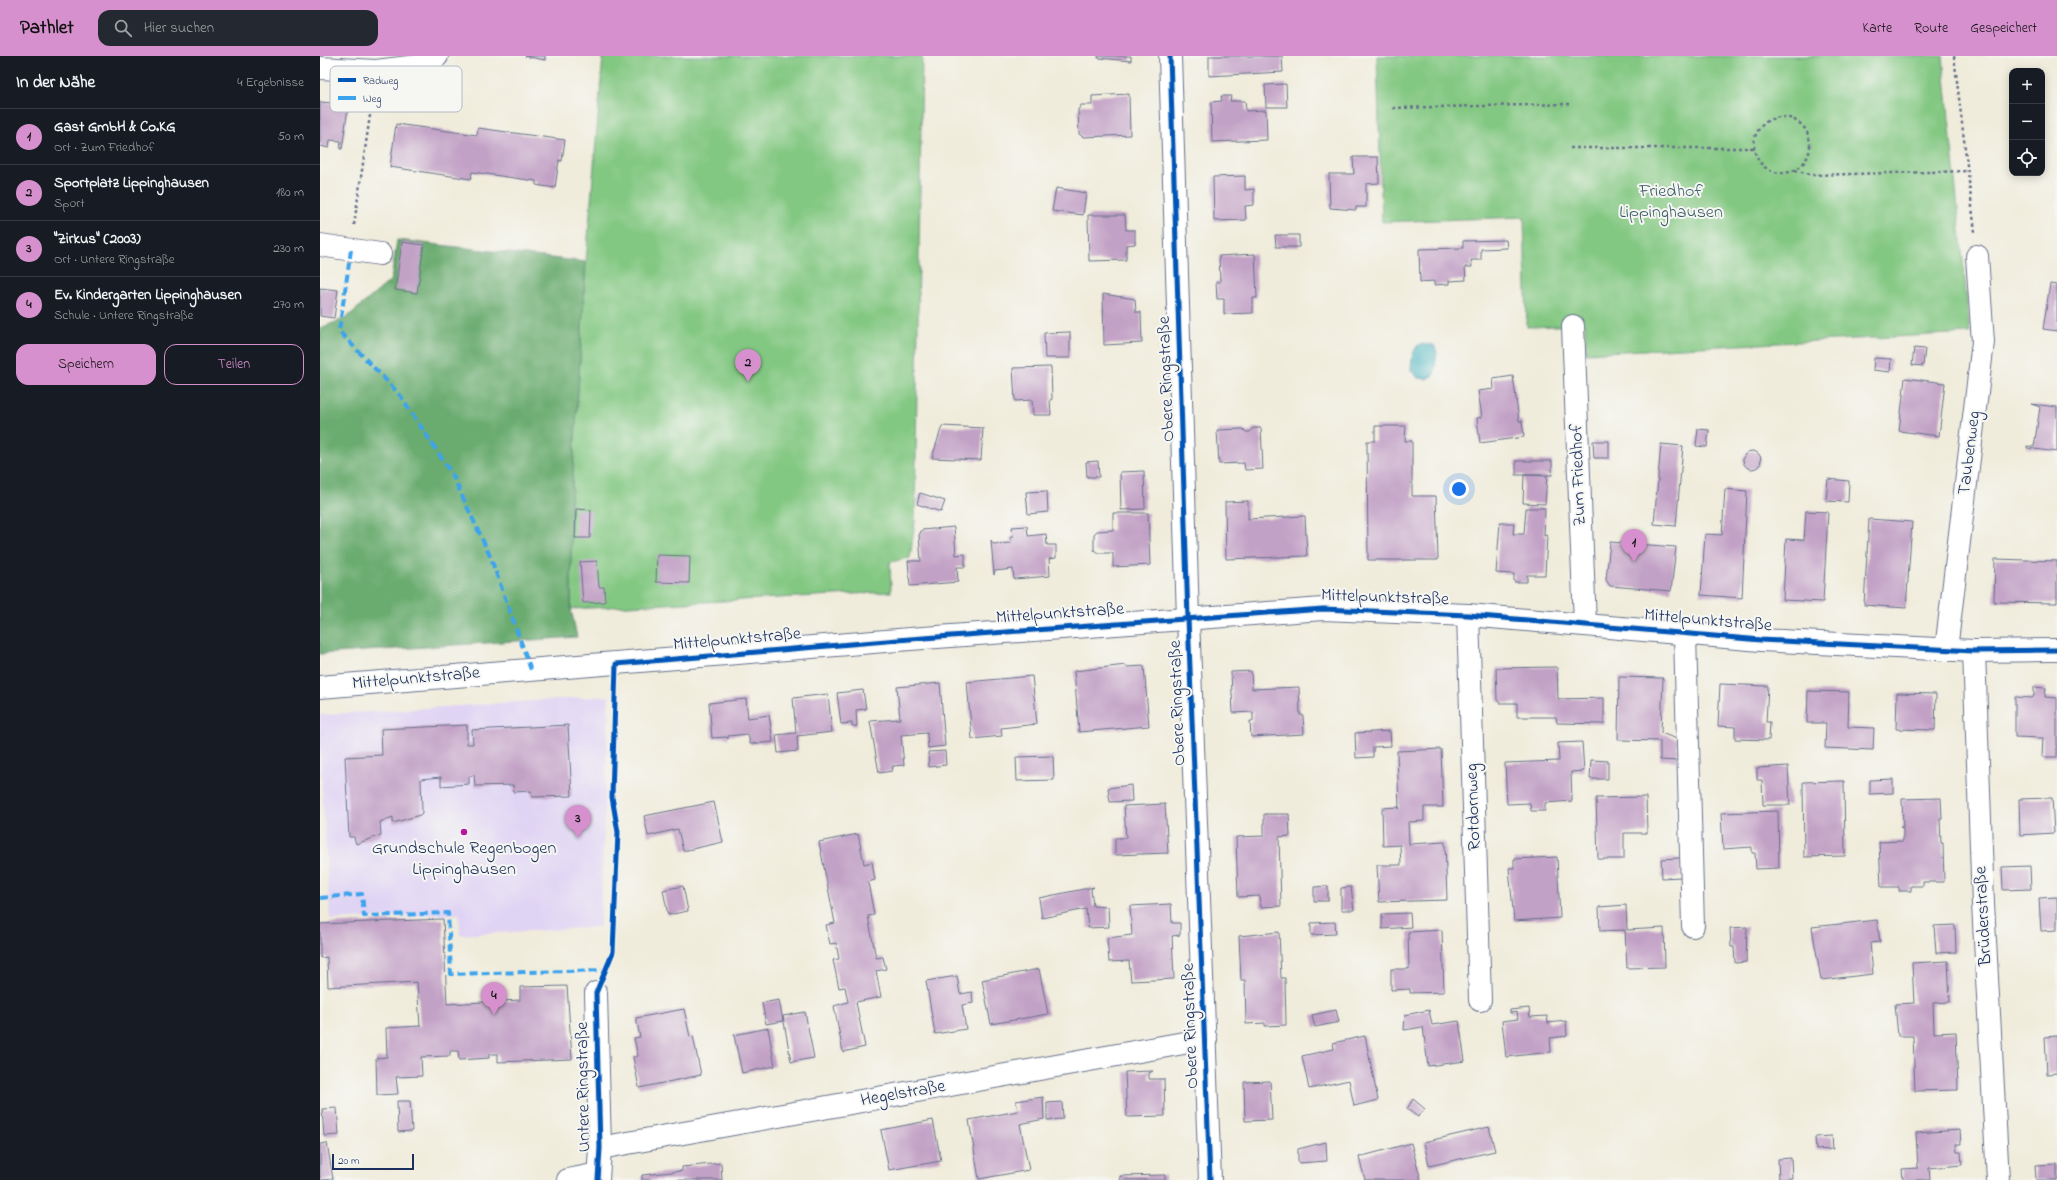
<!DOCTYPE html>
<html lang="de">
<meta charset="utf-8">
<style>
body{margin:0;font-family:"Indie Flower",sans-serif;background:#242831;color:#f1f3f6}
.controls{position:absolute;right:12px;top:12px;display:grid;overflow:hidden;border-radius:8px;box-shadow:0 2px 10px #0003}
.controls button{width:36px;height:36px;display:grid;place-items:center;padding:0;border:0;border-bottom:1px solid #363941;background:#171b24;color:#f1f3f6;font:20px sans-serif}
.scale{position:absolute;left:12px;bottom:10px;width:82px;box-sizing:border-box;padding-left:4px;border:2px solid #1b2f5e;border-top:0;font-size:11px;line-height:14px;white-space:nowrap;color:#1b2f5e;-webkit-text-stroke:3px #f6f6f2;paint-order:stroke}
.you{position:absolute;left:1139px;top:433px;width:14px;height:14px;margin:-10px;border:3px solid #fff;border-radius:50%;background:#1a73e8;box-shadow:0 0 0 6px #1a73e833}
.badge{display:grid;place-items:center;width:26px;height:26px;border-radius:50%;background:#d690ce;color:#111;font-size:13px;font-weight:700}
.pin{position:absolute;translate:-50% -33px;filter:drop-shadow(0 1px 2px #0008)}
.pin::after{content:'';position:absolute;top:21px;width:14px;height:12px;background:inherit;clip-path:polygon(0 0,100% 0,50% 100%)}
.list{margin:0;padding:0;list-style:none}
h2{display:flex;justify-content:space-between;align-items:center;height:52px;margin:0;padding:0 16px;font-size:17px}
h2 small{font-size:13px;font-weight:400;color:#9ea1a6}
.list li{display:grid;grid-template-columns:26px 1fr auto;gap:12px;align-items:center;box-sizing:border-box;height:56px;padding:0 16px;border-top:1px solid #363941}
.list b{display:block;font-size:15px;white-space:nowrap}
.list p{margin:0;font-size:13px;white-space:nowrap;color:#9ea1a6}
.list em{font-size:13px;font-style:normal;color:#9ea1a6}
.actions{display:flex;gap:8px;padding:12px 16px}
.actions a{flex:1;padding:9px 0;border:1px solid #d690ce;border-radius:12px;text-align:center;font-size:14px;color:#d690ce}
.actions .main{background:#d690ce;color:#111}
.icon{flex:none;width:22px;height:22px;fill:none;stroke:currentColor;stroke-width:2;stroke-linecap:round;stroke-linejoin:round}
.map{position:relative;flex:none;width:1737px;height:1124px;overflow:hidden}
header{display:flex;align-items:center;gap:24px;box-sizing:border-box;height:56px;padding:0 20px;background:#d690ce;color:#111}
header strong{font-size:19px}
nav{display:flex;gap:22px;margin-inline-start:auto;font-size:14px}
.search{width:280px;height:36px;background:#242831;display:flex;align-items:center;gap:10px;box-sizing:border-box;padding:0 14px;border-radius:12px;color:#9ea1a6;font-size:15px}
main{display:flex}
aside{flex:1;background:#171b24}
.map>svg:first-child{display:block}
.built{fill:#e0d4f4}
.green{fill:#83c882;stroke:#4f7c70}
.forest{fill:#6aac70;stroke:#426e67}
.water{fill:#44b2c0;stroke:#30708f}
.building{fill:#c2a1c6}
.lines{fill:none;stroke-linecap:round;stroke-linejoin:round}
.street-casing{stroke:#66718a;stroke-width:24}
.path{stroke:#66718a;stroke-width:2.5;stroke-dasharray:3 3;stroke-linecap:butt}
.street{stroke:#fff;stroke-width:22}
.quiet{stroke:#3da3ed;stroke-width:4;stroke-dasharray:8 4;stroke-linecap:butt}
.cycleway-casing{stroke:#f6f6f2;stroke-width:8}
.cycleway{stroke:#0057b8;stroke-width:5}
.poi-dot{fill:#b5179e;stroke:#f6f6f2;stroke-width:1.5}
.labels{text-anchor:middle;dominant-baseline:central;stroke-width:4;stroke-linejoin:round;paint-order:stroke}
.park-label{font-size:18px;fill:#3a5d69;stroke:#f6f6f2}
.street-label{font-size:18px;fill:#1b2f5e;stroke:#f6f6f2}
.poi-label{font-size:18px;fill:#1b2f5e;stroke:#f6f6f2}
.key{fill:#f6f6f2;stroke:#b4bac6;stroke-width:1}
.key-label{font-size:11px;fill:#1b2f5e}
</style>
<header>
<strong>Pathlet</strong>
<div class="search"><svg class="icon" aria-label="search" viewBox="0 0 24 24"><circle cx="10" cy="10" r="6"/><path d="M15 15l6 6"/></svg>Hier suchen</div>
<nav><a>Karte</a><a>Route</a><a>Gespeichert</a></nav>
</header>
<main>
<aside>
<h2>In der Nähe<small>4 Ergebnisse</small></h2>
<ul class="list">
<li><span class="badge">1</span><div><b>Gast GmbH &amp; Co.KG</b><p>Ort · Zum Friedhof</p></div><em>50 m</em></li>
<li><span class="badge">2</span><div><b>Sportplatz Lippinghausen</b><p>Sport</p></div><em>180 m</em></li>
<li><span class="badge">3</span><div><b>&quot;Zirkus&quot; (2003)</b><p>Ort · Untere Ringstraße</p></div><em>230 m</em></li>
<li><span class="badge">4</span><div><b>Ev. Kindergarten Lippinghausen</b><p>Schule · Untere Ringstraße</p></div><em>270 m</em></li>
</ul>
<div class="actions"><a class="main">Speichern</a><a>Teilen</a></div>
</aside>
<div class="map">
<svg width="1737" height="1124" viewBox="0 0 1737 1124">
<rect width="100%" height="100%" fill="#f6f6f2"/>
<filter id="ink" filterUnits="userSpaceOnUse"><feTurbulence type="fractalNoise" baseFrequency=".025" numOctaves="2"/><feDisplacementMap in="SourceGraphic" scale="8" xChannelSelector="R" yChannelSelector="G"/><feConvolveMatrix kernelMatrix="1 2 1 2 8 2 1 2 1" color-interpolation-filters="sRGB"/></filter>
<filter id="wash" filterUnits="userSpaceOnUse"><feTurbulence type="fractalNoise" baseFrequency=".012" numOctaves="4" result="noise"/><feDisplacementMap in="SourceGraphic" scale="16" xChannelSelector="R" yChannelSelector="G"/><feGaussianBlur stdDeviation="0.9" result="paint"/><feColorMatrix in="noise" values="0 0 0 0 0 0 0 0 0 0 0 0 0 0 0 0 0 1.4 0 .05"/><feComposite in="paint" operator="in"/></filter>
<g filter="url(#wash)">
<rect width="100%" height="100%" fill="#f0ecdb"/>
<polygon class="built" points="289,640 280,871 140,879 139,858 10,864 0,694 0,659"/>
<g class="green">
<polygon points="283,0 602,0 595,465 590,502 570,506 571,536 251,553 251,446 266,206"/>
<polygon points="1057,0 1623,0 1650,277 1266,297 1265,269 1207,271 1204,161 1062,166"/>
</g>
<polygon class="forest" points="77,184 266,206 251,446 251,553 257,581 0,598 0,272 26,262 71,224"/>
<path class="water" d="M1100,288L1114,289L1117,296L1114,319L1106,323L1098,322L1091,315C1091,308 1092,292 1100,288Z"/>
<g id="blocks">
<g class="building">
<polygon points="205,0 225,0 225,4"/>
<polygon points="778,0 811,0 811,5 778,2"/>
<polygon points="889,0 962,0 963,16 889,20"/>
<polygon points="966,28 967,51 946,51 945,29"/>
<polygon points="809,38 810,79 763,81 759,78 758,54 761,49 772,49 772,40"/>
<polygon points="901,40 911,40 910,45 925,45 926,55 946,54 947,84 892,86 891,46 902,45"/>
<polygon points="13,44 29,45 22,93 20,93 21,85 10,84 9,92 0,90 0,46 13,47"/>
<polygon points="76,68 157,79 158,72 245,84 242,105 239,104 235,132 216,129 216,125 152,116 151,123 70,111"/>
<polygon points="1033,101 1058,101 1059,127 1046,128 1046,151 1036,151 1036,154 1010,152 1009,118 1034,118"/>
<polygon points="925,120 925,134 934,133 934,149 925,150 926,164 894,165 893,121"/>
<polygon points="736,132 766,137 763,159 732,155"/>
<polygon points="768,159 805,159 806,174 815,174 815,188 806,189 806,204 769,205"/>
<polygon points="955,179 979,179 979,191 956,191"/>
<polygon points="1186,184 1187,192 1161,193 1161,204 1151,204 1152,211 1145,211 1146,224 1129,225 1129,228 1114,229 1114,225 1100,226 1099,193 1143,192 1143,185"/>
<polygon points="82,186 104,189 97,237 75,234"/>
<polygon points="935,198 937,242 933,242 933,257 904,258 904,243 897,243 896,226 900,226 899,200"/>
<polygon points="1730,228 1737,229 1737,275 1723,273"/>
<polygon points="0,232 18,234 14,262 0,260"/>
<polygon points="783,238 815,243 816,256 821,256 822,287 784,289"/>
<polygon points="750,276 750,302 725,302 724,277"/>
<polygon points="1594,292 1605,293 1603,310 1592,309"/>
<polygon points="1554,302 1571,303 1570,316 1553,314"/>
<polygon points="731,311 732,343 730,344 731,359 713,359 712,344 695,345 693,312"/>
<polygon points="1193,320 1199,365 1202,365 1204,381 1160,387 1157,362 1162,361 1158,335 1174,333 1173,323"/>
<polygon points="1585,322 1625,327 1619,380 1579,375"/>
<polygon points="1711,348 1737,351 1737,396 1707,392 1707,390 1714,391 1720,351"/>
<polygon points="622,370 663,372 661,404 612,402"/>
<polygon points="1055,370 1086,370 1085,385 1092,385 1092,440 1116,440 1118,504 1048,504 1047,385 1055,385"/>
<polygon points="933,372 941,372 943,413 925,414 924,407 899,408 897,374 923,373 926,376 930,376"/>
<polygon points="1378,373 1389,374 1387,391 1376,390"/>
<polygon points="1273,385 1289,385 1289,402 1274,402"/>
<polygon points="1341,388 1363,390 1356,470 1334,468"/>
<circle cx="1432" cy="404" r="9"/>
<polygon points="778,405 779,421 767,421 766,406"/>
<rect x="1196" y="405" width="36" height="14"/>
<polygon points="824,415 825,453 801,454 800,416"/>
<polygon points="1204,419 1227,420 1225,448 1203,447"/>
<polygon points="1508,423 1529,425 1528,446 1506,445"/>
<polygon points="1405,433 1427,435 1422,542 1381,539 1385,478 1402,479"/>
<polygon points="727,435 728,456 708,458 706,436"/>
<polygon points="600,437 625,445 621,456 597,448"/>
<polygon points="928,445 928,463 985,460 987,500 906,503 905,446"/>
<polygon points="1206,452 1225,452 1224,480 1227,479 1225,519 1207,519 1207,526 1194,526 1194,518 1176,517 1180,467 1194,467 1193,478 1204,478"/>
<polygon points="256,453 271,454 270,482 255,482"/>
<polygon points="1486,455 1508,456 1503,546 1463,544 1466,483 1484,484"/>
<polygon points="793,457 828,457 830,509 793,511 793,497 778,497 774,494 774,478 777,475 793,474"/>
<polygon points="1549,463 1592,466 1586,552 1544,549"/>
<polygon points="707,470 708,480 726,478 727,489 736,489 736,502 729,503 730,520 694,523 693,513 675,515 674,519 671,484 673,488 691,487 690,481 693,481 692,471"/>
<polygon points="634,471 636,499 645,498 645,511 637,511 638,526 590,530 588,505 601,505 599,479 602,474"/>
<polygon points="1290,486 1356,491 1351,535 1290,530 1286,524"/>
<polygon points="337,499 370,500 369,527 336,526"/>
<polygon points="1675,503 1737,505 1737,547 1674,546"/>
<polygon points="277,505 279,531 284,531 285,546 263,547 260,506"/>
<polygon points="806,609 807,611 824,610 829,670 759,676 754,615"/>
<polygon points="1237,611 1238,643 1284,642 1284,668 1237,667 1236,661 1197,661 1197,647 1180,647 1177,644 1176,612"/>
<polygon points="931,615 932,633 979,631 980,659 983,659 984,678 931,681 930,665 933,665 933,656 913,657 911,616"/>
<polygon points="712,620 717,668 681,672 682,680 652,683 647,626"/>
<polygon points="1299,621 1343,622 1341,677 1357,683 1358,705 1340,704 1340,685 1298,684"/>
<polygon points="620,627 625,690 608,692 607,677 581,679 584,709 573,710 572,715 559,717 550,665 580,663 577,631"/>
<polygon points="1400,628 1448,630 1446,666 1450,666 1449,684 1415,683 1415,671 1398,670"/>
<polygon points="1714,631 1726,632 1725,641 1737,642 1737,701 1722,701 1723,682 1695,681 1695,641 1712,642 1714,640"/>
<polygon points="543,634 546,653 536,654 537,670 532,670 532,667 521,668 517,637"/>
<polygon points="1488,635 1529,636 1528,671 1554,672 1553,694 1505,692 1506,667 1487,667"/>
<polygon points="1577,637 1616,638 1615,674 1576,673"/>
<polygon points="508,638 512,676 477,680 478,695 458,697 456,679 476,677 473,642"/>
<polygon points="426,643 428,662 449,659 453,686 430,688 428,678 408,680 408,683 406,681 392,682 389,647"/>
<polygon points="147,669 147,688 153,688 152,674 248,669 252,740 212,741 211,735 194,736 193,729 155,730 154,719 149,720 149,728 121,730 121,721 101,723 102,757 100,759 73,767 73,761 60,766 61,779 36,788 34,781 29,781 25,701 62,699 61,673"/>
<polygon points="1070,675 1071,690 1053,691 1053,701 1036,702 1035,677"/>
<polygon points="1262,686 1264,715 1251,716 1252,745 1225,747 1225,755 1211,755 1210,747 1187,748 1185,707 1239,705 1238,687"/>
<polygon points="1121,693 1123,751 1104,751 1104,765 1088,766 1089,788 1125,786 1127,844 1059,846 1057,809 1081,809 1080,789 1063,790 1062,752 1079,751 1079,753 1077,695"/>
<polygon points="625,695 626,709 609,711 608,696"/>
<polygon points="733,700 734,724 697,725 696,701"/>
<polygon points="1271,704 1288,705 1288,723 1270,723"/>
<polygon points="1468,710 1470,749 1443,749 1442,724 1437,724 1437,712"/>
<polygon points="1573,723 1573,737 1550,738 1550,724"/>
<polygon points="1524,725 1525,800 1484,801 1483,726"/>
<polygon points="811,729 812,745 790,746 788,732"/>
<polygon points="1326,741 1327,777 1304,777 1304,803 1278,803 1276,742"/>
<polygon points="1621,742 1622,763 1620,763 1621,787 1623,787 1623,789 1624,826 1603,826 1603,830 1591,830 1591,835 1579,835 1579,831 1561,831 1559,786 1583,785 1583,772 1580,771 1583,771 1582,743"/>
<polygon points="1732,742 1734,777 1700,779 1699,743"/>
<polygon points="394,746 403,786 363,795 358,773 328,780 324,760"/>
<polygon points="845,748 848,797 795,799 795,782 806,782 804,750"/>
<polygon points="1458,755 1459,812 1436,813 1435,797 1432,797 1432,791 1403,793 1401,757"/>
<polygon points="944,758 969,758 970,780 959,781 961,850 941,851 940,840 918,841 916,781 944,780"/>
<polygon points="538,778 544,808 552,806 555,824 548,826 554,859 548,860 556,902 563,901 566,913 556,915 561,941 536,946 545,991 523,996 514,950 528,946 525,931 519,932 513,904 519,903 516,887 510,888 506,869 515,867 499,786"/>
<polygon points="1237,801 1240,862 1194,865 1189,812 1194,812 1194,803"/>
<polygon points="1360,802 1361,821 1342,822 1341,803"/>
<polygon points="1710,810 1711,833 1683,834 1682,811"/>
<polygon points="363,830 368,855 348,859 343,834"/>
<polygon points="1008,830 1008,845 994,845 994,831"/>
<polygon points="774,831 771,833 773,850 788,851 789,871 768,872 766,853 722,862 719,842"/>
<polygon points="1031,831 1034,854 1021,854 1021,832"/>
<polygon points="1737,841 1737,874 1721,875 1719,842"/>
<polygon points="851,848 852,867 860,867 860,879 852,880 854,923 811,925 809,905 789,906 787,882 812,879 810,850"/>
<polygon points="1306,849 1307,874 1344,872 1345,911 1307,912 1305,874 1280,875 1279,851"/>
<polygon points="1090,857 1091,871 1062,873 1062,858"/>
<polygon points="123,863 127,948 200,944 200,931 247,930 252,1003 178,1006 178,998 169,998 169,1002 139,1004 138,995 130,995 130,1000 101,1001 102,1020 76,1021 78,1038 57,1039 56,1002 67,1001 66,972 100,970 97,926 8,931 7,901 0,902 0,868"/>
<polygon points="1557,864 1560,886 1550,887 1553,918 1501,924 1492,871"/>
<polygon points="1015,866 1016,878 991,879 991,867"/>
<polygon points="1635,869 1636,896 1616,897 1614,870"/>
<polygon points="1427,871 1426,906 1415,907 1414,891 1411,891 1410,872"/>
<polygon points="1122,874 1124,936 1090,937 1090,933 1071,934 1071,913 1089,913 1088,876"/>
<polygon points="959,876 961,922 965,922 966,969 945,970 945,967 926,968 925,924 921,924 919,880"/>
<polygon points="1628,905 1630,946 1613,947 1614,977 1636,976 1638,1034 1595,1035 1593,980 1578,980 1575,948 1594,947 1592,907"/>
<polygon points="719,913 728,958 671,968 662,924"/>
<polygon points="637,920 640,938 652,936 653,947 642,949 646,973 615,978 606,925"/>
<polygon points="459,944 463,965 446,968 442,947"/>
<polygon points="1209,952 1210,961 1227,960 1228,967 1246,965 1247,980 1230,982 1231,996 1186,1001 1182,965 1198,963 1197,956 1190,957 1190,954"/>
<polygon points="364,953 370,981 373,980 381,1019 319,1032 313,1001 318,1000 314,982 320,981 316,962"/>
<polygon points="1016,954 1019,966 995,971 992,959"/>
<polygon points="1109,954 1112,969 1139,965 1145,1005 1108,1010 1103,971 1084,974 1085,959"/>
<polygon points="485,956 494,1002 471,1006 463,960"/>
<polygon points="448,972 455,1010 422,1017 414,979"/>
<polygon points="1045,980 1058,1044 1034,1050 1029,1024 989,1033 982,1000 1014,993 1013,987"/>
<polygon points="1737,980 1737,1017 1727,1018 1725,981"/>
<polygon points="833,1015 829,1017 829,1023 844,1023 845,1060 807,1061 805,1016"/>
<polygon points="950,1025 952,1064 925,1065 924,1026"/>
<polygon points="723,1041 724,1063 700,1068 709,1114 659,1123 649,1064 698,1055 696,1045"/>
<polygon points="1093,1043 1105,1053 1098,1061 1087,1053"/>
<polygon points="77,1045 90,1045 92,1075 78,1076"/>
<polygon points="742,1046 743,1063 727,1064 727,1047"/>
<polygon points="17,1052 19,1079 4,1080 2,1053"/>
<polygon points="613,1064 621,1105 569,1114 561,1074"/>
<polygon points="1169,1071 1175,1095 1109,1110 1104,1086"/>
<polygon points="1640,1074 1641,1088 1636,1088 1637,1096 1641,1096 1642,1109 1609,1112 1610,1124 1583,1124 1582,1113 1598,1112 1596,1077"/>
<polygon points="1512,1080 1513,1093 1496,1094 1495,1081"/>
<polygon points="1006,1086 1007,1105 978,1107 978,1093"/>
<polygon points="7,1087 13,1123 0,1124 0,1088"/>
<polygon points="1091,1087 1101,1124 1045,1124 1039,1101"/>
<polygon points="1471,1102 1472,1122 1459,1123 1458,1103"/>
<polygon points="401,1107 402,1124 322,1124 322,1119 362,1115 362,1111"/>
<polygon points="1737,1108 1737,1124 1716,1124 1715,1109"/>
<polygon points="845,1119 845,1124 800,1124 800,1120"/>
</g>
</g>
</g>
<g filter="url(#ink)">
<use href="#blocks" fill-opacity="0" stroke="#66718a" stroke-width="1"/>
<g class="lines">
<defs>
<g id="street">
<polyline points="850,0 868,562 890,1124"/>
<polyline points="0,12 56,15 106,9 117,0"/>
<polyline points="0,189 60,198"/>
<polyline points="1253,270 1265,568"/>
<polyline points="1148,559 1160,944"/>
<polyline points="1365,579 1373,870"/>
<polyline points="1626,594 1663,286 1657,200"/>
<polyline points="1654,595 1663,848 1678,1124"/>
<polyline points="0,631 590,583 1003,553 1148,559 1441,584 1654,595 1737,594"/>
<polyline points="276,937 280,1092 278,1124"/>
<polyline points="280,1092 886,983"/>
<polyline points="248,1124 278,1118"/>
</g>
</defs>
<use href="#street" class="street-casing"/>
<g class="path">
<polyline points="1634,0 1655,176"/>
<polyline points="1073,52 1249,48"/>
<circle cx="1462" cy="89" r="28"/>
<polyline points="1250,92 1434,92"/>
<polyline points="1475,114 1492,119 1649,115"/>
<polyline points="34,169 53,39"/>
<polyline points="286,914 293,896 298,776 292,741 295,631"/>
</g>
<use href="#street" class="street"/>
<g class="quiet">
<polyline points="31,194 19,275 80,339 132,418 170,500 211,614"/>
<polyline points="0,842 42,838 44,860 128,857 131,918 286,914"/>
</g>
<defs>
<g id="cycleway">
<polyline points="850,0 868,562 890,1124"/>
<polyline points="278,1124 280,1092 276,937 293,896 298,776 292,741 296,608 590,583 1003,553 1148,559 1441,584 1654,595 1737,594"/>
</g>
</defs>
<use href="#cycleway" class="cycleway-casing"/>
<use href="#cycleway" class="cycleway"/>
</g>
</g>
<circle class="poi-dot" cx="144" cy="776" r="4"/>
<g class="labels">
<g class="park-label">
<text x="1351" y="136">Friedhof<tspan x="1351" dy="21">Lippinghausen</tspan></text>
</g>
<g class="street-label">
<text transform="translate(847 323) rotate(-92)">Obere Ringstraße</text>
<text transform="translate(1650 397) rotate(-83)">Taubenweg</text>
<text transform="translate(1259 419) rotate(-92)">Zum Friedhof</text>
<text transform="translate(1065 542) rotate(2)">Mittelpunktstraße</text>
<text transform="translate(740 558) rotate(-4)">Mittelpunktstraße</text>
<text transform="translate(1388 565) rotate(5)">Mittelpunktstraße</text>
<text transform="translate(417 584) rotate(-5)">Mittelpunktstraße</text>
<text transform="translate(96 623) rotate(-5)">Mittelpunktstraße</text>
<text transform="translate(858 647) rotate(-92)">Obere Ringstraße</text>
<text transform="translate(1154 751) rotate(-92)">Rotdornweg</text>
<text transform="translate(1664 860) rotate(-93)">Brüderstraße</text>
<text transform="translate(871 970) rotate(-92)">Obere Ringstraße</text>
<text transform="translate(264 1031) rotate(-91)">Untere Ringstraße</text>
<text transform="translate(583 1038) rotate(-10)">Hegelstraße</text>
</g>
<g class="poi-label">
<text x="144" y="793">Grundschule Regenbogen<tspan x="144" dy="21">Lippinghausen</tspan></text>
</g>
</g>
<rect x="10" y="10" width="132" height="46" rx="6" class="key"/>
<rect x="18" y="22" width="18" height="4" fill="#0057b8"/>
<rect x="18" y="40" width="18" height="4" fill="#3da3ed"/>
<g class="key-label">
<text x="43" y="28">Radweg</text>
<text x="43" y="46">Weg</text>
</g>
</svg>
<div class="controls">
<button>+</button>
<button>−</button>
<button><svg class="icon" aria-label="locate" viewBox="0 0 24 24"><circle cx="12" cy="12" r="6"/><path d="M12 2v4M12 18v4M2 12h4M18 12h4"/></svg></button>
</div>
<div class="scale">20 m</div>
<div class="you"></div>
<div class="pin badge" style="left:1314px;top:506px">1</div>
<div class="pin badge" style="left:428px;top:326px">2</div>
<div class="pin badge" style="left:258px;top:782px">3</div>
<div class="pin badge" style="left:174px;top:959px">4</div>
</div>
</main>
